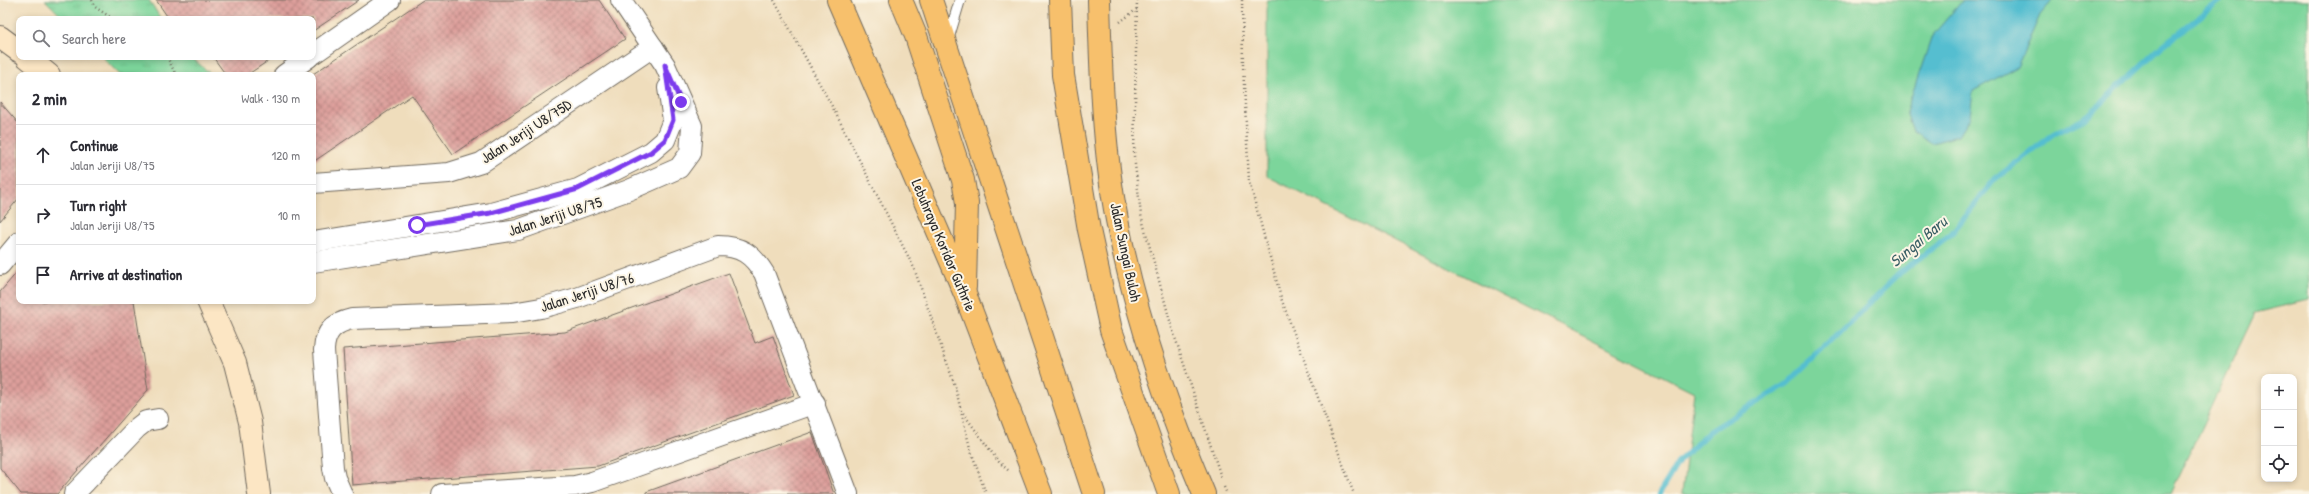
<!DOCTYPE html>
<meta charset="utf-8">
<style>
body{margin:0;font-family:"Patrick Hand",sans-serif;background:#f7f7f7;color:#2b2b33}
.controls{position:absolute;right:12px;bottom:12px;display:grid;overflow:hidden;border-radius:8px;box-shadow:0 2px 6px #0003}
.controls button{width:36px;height:36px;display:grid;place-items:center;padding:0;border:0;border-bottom:1px solid #e1e1e2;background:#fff;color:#2b2b33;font:20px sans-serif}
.stop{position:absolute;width:12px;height:12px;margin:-9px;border:3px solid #7c3aed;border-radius:50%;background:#fff}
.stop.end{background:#7c3aed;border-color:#fff;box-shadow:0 1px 4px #0008}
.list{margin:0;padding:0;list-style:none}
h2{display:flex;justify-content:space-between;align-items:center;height:52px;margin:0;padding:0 16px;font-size:17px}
h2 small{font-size:13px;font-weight:400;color:#7c7c81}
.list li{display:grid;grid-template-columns:26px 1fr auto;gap:12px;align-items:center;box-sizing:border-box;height:60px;padding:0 16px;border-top:1px solid #e1e1e2}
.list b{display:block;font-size:15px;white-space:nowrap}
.list p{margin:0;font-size:13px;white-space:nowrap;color:#7c7c81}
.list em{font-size:13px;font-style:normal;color:#7c7c81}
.icon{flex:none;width:22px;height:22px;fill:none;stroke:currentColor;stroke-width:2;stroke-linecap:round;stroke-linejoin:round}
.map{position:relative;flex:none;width:2309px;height:494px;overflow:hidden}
.search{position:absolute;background:#fff;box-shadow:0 2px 6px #0003;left:16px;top:16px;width:300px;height:44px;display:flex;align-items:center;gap:10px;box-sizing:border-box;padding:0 14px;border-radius:8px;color:#7c7c81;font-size:15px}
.panel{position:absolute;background:#fff;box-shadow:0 2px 6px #0003;left:16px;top:72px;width:300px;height:232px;border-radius:8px}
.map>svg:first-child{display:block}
.green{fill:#7cd59b;stroke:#548063}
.park{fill:url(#park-tufts);stroke:#548063}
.water{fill:#54bed0;stroke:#40747e}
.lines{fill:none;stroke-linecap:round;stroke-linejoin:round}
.stream{stroke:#54bed0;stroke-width:5.5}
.building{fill:url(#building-cross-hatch)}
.lane-casing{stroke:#70695e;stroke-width:12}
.street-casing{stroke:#70695e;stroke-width:22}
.secondary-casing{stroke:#70695e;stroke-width:24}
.highway-casing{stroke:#70695e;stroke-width:24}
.path{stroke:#70695e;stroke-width:2.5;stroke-dasharray:1 3;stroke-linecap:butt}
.lane{stroke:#fff;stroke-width:10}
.street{stroke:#fff;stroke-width:20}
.secondary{stroke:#fce6c4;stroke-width:22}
.highway{stroke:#f7c06c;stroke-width:22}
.route{stroke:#7c3aed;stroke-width:5}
.labels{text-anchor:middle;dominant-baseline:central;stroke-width:4;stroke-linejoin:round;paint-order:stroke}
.street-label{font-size:15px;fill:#2b2b2b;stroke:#fcf5e5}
.water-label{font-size:16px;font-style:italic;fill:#395e65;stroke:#fcf5e5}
</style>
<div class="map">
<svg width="2309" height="494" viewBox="0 0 2309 494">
<defs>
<pattern id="park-tufts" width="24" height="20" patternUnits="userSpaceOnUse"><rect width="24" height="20" fill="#7cd59b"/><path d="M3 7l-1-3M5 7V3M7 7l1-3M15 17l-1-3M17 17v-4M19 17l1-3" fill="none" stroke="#6bb786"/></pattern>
<pattern id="building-cross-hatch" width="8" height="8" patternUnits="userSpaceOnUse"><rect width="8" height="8" fill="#dd9f9b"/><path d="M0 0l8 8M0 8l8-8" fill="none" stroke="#b3827f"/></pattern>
</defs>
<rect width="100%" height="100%" fill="#fcf5e5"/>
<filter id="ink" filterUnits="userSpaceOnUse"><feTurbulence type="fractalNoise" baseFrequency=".025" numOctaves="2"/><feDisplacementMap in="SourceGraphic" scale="8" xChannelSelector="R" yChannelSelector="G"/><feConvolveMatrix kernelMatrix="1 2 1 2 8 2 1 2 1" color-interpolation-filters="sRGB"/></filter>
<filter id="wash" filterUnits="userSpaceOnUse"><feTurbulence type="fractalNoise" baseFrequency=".012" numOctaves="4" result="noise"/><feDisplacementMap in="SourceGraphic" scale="16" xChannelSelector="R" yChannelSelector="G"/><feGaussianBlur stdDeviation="0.9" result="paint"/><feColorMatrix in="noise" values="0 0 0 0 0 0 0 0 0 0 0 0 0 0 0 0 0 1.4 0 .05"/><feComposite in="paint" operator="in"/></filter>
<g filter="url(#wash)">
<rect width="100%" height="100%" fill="#efddbc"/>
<polygon class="green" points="1267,0 2309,0 2309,300 2255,313 2170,494 1682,494 1694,392 1267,176"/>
<g class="park">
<polygon points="45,0 149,0 161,19 64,19"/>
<polygon points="102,57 191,57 212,75 120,75"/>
</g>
<polygon class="water" points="1963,0 2053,0 2040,15 2017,67 1973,91 1970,117 1958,136 1932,143 1913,131 1906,112 1932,36"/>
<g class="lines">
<polyline class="stream" points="1659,494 1679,461 1710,431 1787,384 1901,272 1951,234 1995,179 2054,134 2084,119 2162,46 2221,0"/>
</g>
<g id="blocks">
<g class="building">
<polygon points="156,0 359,0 313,31 313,19 169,19"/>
<polygon points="423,0 599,0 625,39 453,154 412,95 313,162 313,74"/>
<polygon points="213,57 274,57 247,75 226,75"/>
<polygon points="0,102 19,124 19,198 0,221"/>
<polygon points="19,270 19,301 134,301 148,390 57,494 21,494 0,468 0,292"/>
<polygon points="729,273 755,343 773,336 794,395 598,466 352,485 343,349 565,332"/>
<polygon points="812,432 834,494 646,494 646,492"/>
</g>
</g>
</g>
<g filter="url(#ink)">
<use href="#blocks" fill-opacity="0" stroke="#70695e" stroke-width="1"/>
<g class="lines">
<defs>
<polyline id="lane" points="948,40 960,0"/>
<g id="street">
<polyline points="313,54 390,0"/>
<polyline points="284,75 309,57"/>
<polyline points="313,183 449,173 481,163 653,47"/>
<polyline points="313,242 491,213 578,189 651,152 665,140 673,120 668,88"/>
<polyline points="313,262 518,230 629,190 679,168 690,153 692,126 665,65 621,0"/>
<polyline points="0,265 19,242"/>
<polyline points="74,494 137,428 146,421 158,419"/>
<path d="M342,494L335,478L333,468L324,350C325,331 334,323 352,319L512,313L541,308L577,298L718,246C741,246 752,254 764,273L848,494"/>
<polyline points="442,494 575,486 592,482 815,403"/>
</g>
<g id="secondary">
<polyline points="0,37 19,51"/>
<polyline points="27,57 49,75"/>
<polyline points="208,301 235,363 250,422 259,494"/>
</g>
<g id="highway">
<polyline points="838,0 965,294 1041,494"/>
<polyline points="901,0 916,36 963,180 967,203 965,287"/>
<polyline points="931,0 1094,494"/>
<polyline points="1060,0 1063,75 1089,230 1111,330 1169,494"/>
<path d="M1099,0C1101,73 1103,148 1117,220C1135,314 1167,407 1204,494"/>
</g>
</defs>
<use href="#lane" class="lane-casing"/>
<use href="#street" class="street-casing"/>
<use href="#secondary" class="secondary-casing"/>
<use href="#highway" class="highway-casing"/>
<g class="path">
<polyline points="92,0 95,7 113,19"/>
<polyline points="774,0 834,110 914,268 955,386 970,448 986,494"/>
<polyline points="1137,0 1134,156 1141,215 1172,328 1221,477"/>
<polyline points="1242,0 1243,66 1249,181 1282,301 1354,494"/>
<polyline points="1120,22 1137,9"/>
<polyline points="167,57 176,75"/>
<polyline points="963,413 998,461 1010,472"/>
<polyline points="1224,487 1227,494"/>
</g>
<use href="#lane" class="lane"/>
<use href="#street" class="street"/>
<use href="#secondary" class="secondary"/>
<use href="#highway" class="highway"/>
</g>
</g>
<g class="lines" filter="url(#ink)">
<polyline class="route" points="417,225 491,213 578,189 651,152 665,140 673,120 665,65 681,102"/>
</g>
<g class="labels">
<g class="street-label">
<text transform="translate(526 131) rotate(-33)">Jalan Jeriji U8/75D</text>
<text transform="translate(555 216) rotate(-18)">Jalan Jeriji U8/75</text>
<text transform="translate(944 245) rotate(67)">Lebuhraya Koridor Guthrie</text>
<text transform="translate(1126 252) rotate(78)">Jalan Sungai Buloh</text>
<text transform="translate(587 292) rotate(-18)">Jalan Jeriji U8/76</text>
</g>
<g class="water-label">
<text transform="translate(1918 241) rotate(-40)">Sungai Baru</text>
</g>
</g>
</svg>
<div class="controls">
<button>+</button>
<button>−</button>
<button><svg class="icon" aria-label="locate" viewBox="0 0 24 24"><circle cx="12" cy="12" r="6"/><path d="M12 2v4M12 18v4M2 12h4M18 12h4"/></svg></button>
</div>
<div class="stop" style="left:417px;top:225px"></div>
<div class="stop end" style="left:681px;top:102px"></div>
<div class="search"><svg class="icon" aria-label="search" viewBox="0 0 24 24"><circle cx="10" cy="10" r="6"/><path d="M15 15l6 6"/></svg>Search here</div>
<section class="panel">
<h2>2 min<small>Walk · 130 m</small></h2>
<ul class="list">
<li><svg class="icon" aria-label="ahead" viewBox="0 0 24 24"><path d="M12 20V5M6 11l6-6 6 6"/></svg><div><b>Continue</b><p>Jalan Jeriji U8/75</p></div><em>120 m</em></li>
<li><svg class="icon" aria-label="right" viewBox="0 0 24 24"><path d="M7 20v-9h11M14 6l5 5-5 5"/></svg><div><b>Turn right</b><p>Jalan Jeriji U8/75</p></div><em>10 m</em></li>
<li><svg class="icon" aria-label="arrive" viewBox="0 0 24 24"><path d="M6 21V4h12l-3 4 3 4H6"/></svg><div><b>Arrive at destination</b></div></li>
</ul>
</section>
</div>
